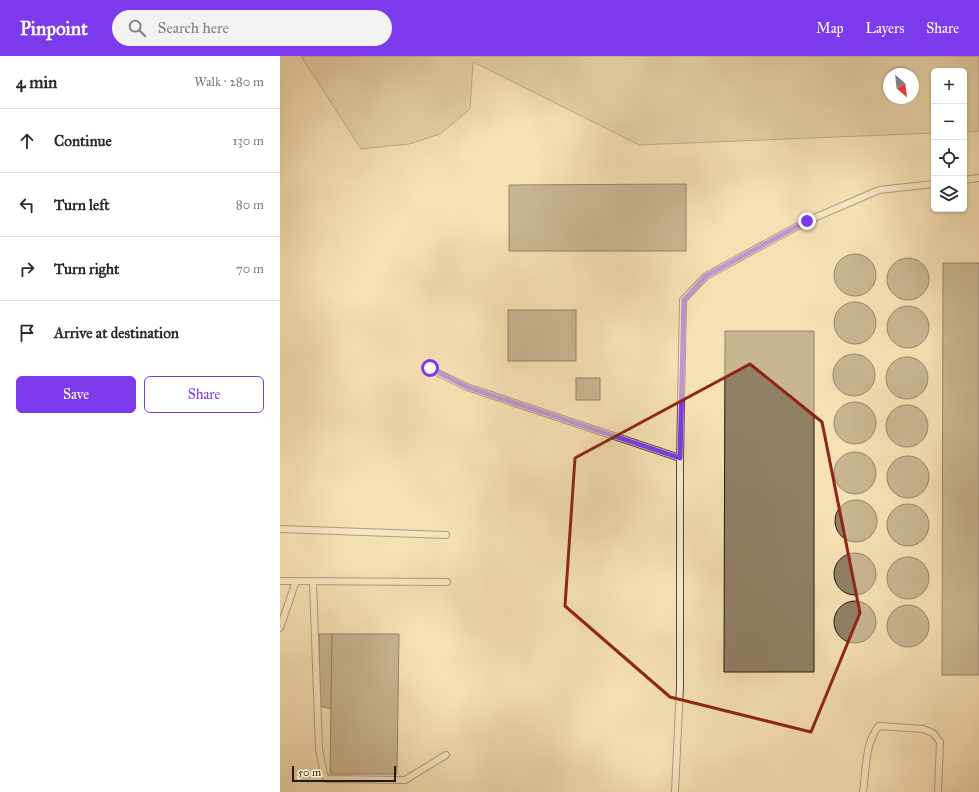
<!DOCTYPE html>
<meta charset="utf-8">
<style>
body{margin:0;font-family:"IM FELL Great Primer",serif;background:#f2f2f3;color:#2b2b33}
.controls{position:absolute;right:12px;top:12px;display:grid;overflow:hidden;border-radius:6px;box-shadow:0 1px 3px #0004}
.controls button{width:36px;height:36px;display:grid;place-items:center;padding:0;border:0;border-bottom:1px solid #e1e1e2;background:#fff;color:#2b2b33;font:20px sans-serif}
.compass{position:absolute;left:603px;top:12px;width:36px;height:36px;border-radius:50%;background:#fff;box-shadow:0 1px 3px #0004;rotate:153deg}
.scale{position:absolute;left:12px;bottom:10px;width:104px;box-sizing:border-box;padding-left:4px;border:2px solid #231710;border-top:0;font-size:11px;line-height:14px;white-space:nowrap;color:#231710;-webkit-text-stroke:3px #f9eccf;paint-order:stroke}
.stop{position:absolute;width:12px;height:12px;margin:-9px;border:3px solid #7c3aed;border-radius:50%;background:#fff}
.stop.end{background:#7c3aed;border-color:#fff;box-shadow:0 1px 4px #0008}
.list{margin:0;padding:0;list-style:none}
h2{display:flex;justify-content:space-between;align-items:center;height:52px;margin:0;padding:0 16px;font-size:17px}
h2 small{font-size:13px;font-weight:400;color:#7c7c81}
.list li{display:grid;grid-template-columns:26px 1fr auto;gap:12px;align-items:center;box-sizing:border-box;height:64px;padding:0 16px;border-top:1px solid #e1e1e2}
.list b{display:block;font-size:15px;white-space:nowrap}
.list em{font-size:13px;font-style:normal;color:#7c7c81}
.actions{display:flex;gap:8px;padding:12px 16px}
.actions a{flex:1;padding:9px 0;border:1px solid #7c3aed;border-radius:6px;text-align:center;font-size:14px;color:#7c3aed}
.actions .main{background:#7c3aed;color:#fff}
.icon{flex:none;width:22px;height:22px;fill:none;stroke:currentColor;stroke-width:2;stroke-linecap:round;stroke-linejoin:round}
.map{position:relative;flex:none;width:699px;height:736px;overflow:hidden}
header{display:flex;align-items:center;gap:24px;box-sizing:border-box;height:56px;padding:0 20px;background:#7c3aed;color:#fff}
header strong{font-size:19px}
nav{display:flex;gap:22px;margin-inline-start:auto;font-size:14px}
.search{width:280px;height:36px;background:#f2f2f3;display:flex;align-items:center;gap:10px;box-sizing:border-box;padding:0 14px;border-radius:22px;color:#7c7c81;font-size:15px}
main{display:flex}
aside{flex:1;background:#fff}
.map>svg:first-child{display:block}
.green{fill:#d2bf99;stroke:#7a6b54;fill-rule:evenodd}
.building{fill:#918066;stroke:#231710}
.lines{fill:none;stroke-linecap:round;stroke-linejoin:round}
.lane-casing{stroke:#584a39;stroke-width:8}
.lane{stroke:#f9eccf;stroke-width:6}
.route{stroke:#7c3aed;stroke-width:5}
.marked{fill:none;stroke:#8f2418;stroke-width:3;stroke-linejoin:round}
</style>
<header>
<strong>Pinpoint</strong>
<div class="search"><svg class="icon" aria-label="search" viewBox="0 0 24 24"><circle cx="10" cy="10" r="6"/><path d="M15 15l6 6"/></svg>Search here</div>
<nav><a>Map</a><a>Layers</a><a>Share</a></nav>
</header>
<main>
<aside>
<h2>4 min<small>Walk · 280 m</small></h2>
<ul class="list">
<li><svg class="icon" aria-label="ahead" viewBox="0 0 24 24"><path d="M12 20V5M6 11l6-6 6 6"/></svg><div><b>Continue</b></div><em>130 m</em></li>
<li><svg class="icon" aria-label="left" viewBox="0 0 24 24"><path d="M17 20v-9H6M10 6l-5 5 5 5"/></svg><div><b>Turn left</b></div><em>80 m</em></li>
<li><svg class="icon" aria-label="right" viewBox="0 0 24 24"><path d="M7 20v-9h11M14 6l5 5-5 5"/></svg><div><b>Turn right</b></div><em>70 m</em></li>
<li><svg class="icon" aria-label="arrive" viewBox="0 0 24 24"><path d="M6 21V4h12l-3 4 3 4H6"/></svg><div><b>Arrive at destination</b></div></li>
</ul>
<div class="actions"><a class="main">Save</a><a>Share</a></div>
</aside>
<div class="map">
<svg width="699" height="736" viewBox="0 0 699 736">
<rect width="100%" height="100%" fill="#f6e1b5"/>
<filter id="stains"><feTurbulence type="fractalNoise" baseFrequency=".005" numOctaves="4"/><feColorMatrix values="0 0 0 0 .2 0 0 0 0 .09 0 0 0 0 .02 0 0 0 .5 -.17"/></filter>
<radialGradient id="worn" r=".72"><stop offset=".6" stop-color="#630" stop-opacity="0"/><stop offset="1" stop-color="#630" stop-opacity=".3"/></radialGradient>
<path class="green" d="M21,0H699V75L684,76V15H654V77L359,89L193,6L190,53L160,78L129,88L81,93ZM609,18H633V42H609Z"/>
<g class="building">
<polygon points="406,128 406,195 229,195 229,129"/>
<circle cx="575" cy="219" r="21"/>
<circle cx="628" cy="223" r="21"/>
<polygon points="663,207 699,207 699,619 662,619"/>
<circle cx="575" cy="267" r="21"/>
<circle cx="628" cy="271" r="21"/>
<rect x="228" y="254" width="68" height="51"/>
<polygon points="445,275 534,275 534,616 444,616"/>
<circle cx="574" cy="319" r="21"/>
<circle cx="627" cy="322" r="21"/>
<rect x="296" y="322" width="24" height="22"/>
<circle cx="575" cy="367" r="21"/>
<circle cx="627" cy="370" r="21"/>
<circle cx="575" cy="417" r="21"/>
<circle cx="628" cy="421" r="21"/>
<circle cx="576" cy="465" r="21"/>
<circle cx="628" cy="469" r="21"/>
<circle cx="575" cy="518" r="21"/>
<circle cx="628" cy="522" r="21"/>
<circle cx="575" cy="566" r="21"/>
<circle cx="628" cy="570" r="21"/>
<polygon points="39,578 52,578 51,653 40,650"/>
<polygon points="52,578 119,578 117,718 50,718"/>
</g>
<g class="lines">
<defs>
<g id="lane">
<polyline points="684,124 699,122"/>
<polyline points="150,313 187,331 400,402"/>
<polyline points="0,473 166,479"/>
<polyline points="0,525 167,526"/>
<polyline points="33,526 39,693 44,719 47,723 125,724 166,699"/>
<polyline points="0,572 16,525"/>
<polyline points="395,736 400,631 400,402 403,244 426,220 527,165 599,134 654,128"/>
<path d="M583,736C586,716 585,685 599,670L643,673L653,677L660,686L658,736"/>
</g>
</defs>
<use href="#lane" class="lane-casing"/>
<use href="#lane" class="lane"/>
</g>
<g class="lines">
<polyline class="route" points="150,312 187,331 400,402 404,244 426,220 527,165"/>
</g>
<path d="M0 0H699V736H0ZM470,308L542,366L580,557L531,676L390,641L285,550L295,402Z" fill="#f6e1b5" fill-opacity=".55" fill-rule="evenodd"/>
<path class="marked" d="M470,308L542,366L580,557L531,676L390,641L285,550L295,402Z"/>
<rect width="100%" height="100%" filter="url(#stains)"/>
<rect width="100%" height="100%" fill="url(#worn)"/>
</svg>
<div class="controls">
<button>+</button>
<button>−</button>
<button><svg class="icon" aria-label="locate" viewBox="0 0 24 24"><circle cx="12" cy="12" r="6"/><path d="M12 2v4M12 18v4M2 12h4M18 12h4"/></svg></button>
<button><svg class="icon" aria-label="layers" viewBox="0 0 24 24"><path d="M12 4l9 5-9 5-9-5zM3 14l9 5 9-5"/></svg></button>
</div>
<svg class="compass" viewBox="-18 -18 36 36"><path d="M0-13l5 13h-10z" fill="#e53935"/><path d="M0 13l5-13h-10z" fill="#7c7c81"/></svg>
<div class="scale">50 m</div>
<div class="stop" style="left:150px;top:312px"></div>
<div class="stop end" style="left:527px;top:165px"></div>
</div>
</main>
